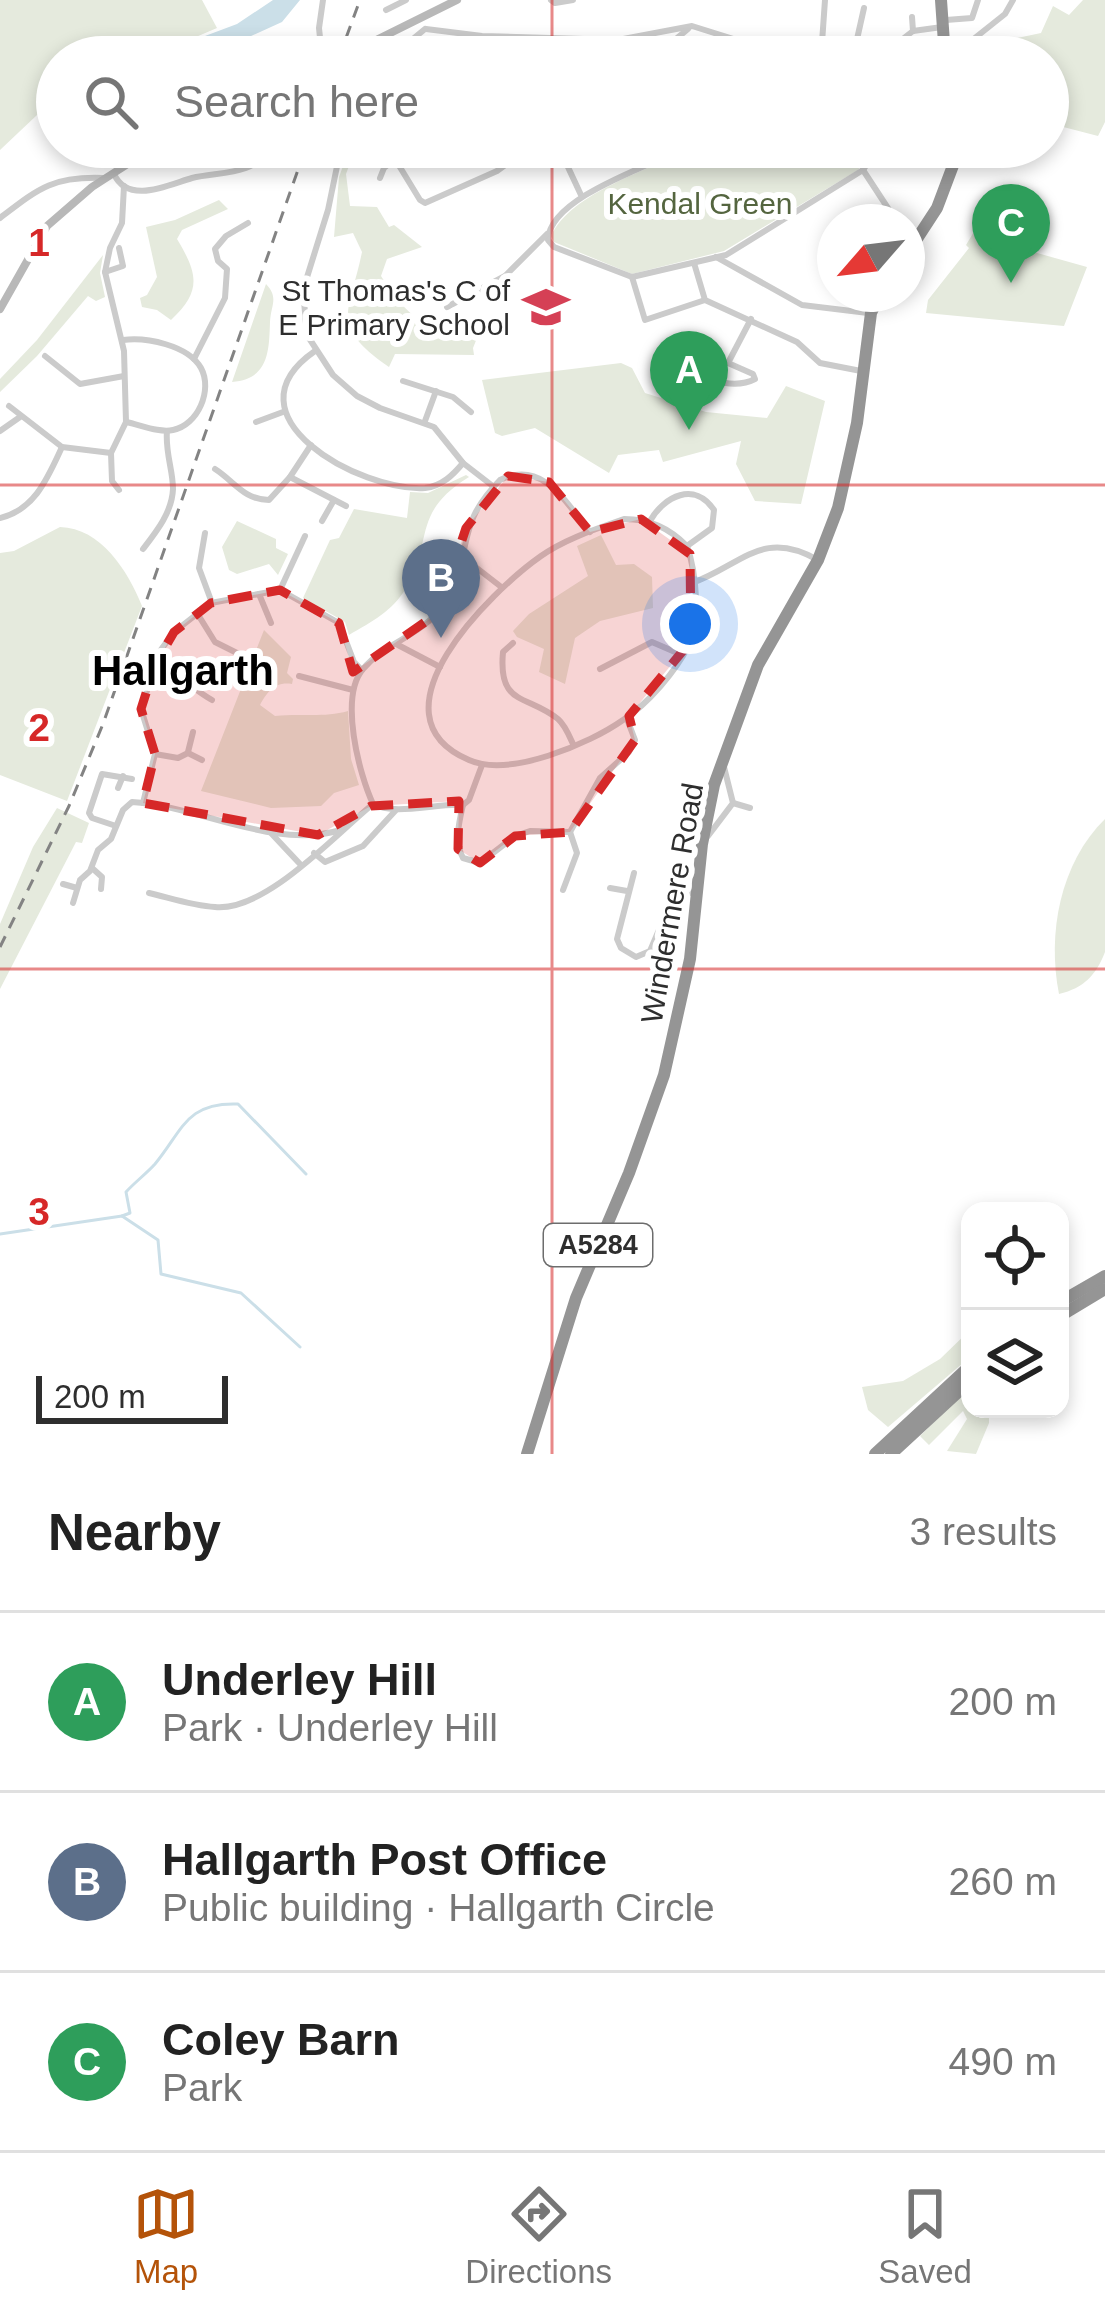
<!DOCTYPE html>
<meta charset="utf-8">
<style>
body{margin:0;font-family:Arial,sans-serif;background:#f6f6f6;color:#222}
.controls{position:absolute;right:36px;bottom:36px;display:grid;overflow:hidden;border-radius:24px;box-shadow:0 6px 18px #0003}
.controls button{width:108px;height:108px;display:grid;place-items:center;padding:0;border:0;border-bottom:3px solid #e0e0e0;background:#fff;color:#222;font:60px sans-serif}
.compass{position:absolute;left:817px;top:204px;width:108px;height:108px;border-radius:50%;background:#fff;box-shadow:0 6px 18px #0003;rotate:242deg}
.scale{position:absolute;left:36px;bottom:30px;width:192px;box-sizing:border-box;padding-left:12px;border:6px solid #2e2e2e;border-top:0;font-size:33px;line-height:42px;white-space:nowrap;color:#2e2e2e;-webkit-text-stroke:9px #fff;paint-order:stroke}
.you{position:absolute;left:690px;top:624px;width:42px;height:42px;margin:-30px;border:9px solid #fff;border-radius:50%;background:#1a73e8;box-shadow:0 0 0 18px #1a73e833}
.badge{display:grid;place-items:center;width:78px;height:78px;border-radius:50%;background:#b45309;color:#fff;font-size:39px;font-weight:700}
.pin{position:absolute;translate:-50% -99px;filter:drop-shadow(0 3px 6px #0008)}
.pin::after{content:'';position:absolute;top:63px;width:42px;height:36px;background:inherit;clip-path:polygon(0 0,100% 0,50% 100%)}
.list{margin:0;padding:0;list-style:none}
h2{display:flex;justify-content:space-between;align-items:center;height:156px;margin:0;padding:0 48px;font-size:51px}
h2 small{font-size:39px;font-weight:400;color:#767676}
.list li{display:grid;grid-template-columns:78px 1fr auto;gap:36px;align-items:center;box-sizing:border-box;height:180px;padding:0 48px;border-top:3px solid #e0e0e0}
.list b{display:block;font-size:45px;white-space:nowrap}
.list p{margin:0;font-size:39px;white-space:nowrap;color:#767676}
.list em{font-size:39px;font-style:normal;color:#767676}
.icon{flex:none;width:66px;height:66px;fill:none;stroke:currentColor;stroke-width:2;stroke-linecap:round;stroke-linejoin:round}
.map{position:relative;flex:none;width:1105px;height:1454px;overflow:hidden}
.search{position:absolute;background:#fff;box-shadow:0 6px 18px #0003;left:36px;right:36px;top:36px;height:132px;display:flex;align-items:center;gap:30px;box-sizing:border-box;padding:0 42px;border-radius:66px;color:#767676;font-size:45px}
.sheet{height:696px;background:#fff}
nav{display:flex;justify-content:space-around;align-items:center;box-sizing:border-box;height:168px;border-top:3px solid #e0e0e0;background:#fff;font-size:33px;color:#767676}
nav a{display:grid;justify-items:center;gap:6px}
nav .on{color:#b45309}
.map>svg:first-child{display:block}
.green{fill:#e5eadd}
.water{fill:#cbdfe8}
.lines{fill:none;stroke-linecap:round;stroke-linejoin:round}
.stream{stroke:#cbdfe8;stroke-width:3}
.street{stroke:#cbcbcb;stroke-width:6}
.secondary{stroke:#b8b8b8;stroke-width:8}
.highway{stroke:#959595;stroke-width:12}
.rail{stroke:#838383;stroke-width:3;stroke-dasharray:12 9;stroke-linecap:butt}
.marked{fill:#d62828;fill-opacity:0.2;stroke:#d62828;stroke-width:9;stroke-dasharray:24 15;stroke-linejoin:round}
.grid{fill:none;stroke:#d62828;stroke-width:3;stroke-opacity:0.55}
.labels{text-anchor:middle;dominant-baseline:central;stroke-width:12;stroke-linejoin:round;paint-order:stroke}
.shield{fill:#fff;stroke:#6d6d6d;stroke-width:3}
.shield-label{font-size:27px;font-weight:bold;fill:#2e2e2e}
.park-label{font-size:30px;fill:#54653f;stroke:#fff}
.poi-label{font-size:30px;fill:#2e2e2e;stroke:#fff;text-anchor:end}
.street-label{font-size:30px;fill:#2e2e2e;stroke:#fff}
.district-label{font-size:42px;font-weight:bold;fill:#000;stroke:#fff}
.grid-label{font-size:39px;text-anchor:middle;font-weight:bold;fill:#d62828;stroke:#fff;stroke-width:12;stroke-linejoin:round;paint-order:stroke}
</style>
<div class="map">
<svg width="1105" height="1454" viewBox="0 0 1105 1454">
<rect width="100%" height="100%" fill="#fff"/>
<g class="green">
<polygon points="0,0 202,0 217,28 149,57 57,57 57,103 37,115 0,150"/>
<polygon points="1083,0 1105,0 1105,122 1098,136 1048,123 1048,57 1009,57 1012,39 1041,33 1053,6 1069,15"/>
<polygon points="429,36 492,40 499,57 406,57"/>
<path d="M350,147H356L346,174L350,206L377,207L389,227L394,225L422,247L387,259L381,276C404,312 435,347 481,328L473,348L474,355L395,354L389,367C328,325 350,312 362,252L353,233L334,237L339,177Z"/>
<path d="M693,147H873L858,170L724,251L632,274L554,242L551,236C571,192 651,170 693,147Z"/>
<path d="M219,200L228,209L182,230L177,239C198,274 202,291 171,320L157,310L142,307L140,298L147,295L157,277L146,227L175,220Z"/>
<polygon points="975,230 1005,244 1087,267 1064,326 926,313 928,300 969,248 966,245"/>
<polygon points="103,255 100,273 105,297 96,301 88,296 37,356 0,392 0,379 37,340"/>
<path d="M266,284C279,298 271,304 270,322C269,351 269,379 232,382Z"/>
<polygon points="621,363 632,368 645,393 706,412 767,418 786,386 825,401 801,504 755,501 736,464 741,441 663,462 659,450 618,455 609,473 535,428 502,436 495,433 482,380"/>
<path d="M466,475L469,477C411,513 434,539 406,588C393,611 371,622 349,635L345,622L303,598L330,540L339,538L354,509L407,518L410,492L428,493Z"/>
<polygon points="237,521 276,539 276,548 288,554 278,575 269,564 237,574 229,570 222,547"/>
<path d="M60,527C101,528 128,571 142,606L67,801L0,775V553L14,551Z"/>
<polygon points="601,535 616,565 634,564 652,577 653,608 600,621 575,638 565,684 539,672 544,649 517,637 513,631 529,614 588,576 577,546"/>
<path d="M264,630L291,657L287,673L293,679L292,684C275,681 267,692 260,705L275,716C301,713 324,718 348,711L351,759L359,785L334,793L321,806L271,808L201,791Z"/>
<polygon points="57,808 89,823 82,843 76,842 0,989 0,924 33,847"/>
<path d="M1105,819V952C1096,975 1084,988 1059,994C1047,934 1060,863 1105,819Z"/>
<polygon points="970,1330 970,1357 888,1427 868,1410 862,1387 903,1381 940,1359"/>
<polygon points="970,1387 970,1409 989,1412 989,1423 976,1454 947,1451 967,1419 963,1411 929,1445 920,1436"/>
</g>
<polygon class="water" points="273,0 300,0 282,22 205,57 149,57 237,24"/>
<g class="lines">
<g class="stream">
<path d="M122,1216L130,1213L126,1192C135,1182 146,1174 155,1164C183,1130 186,1102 238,1104L306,1174"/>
<polyline points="0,1234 122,1216 158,1240 161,1274 241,1293 300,1347"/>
</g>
<g class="street">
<polyline points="551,0 555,3 573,0"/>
<polyline points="386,10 406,0"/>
<polyline points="912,17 913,31"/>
<polyline points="946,20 972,18 978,0"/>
<polyline points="426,29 482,36 618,40 692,26 791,57"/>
<polyline points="895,45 913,31 942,27"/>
<polyline points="713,49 769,53"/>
<polyline points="322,57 319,28 323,0"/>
<polyline points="391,57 425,29"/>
<polyline points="654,57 688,29"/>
<polyline points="821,57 825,0"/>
<polyline points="853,57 864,8"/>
<polyline points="951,57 1005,14 1013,0"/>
<polyline points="341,147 328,210 303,290 307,335 333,375 357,396 380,408 434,427 463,463 494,487"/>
<polyline points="398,147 394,151 395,159 420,200 425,203 497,171 530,147"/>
<polyline points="554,147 560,150 581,195"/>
<path d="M687,147C653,165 549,197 548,240L554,247L632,277L726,255L863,170L878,147"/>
<polyline points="863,170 897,222"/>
<path d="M114,174C128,205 168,185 192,178C220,171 253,177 270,147"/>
<polyline points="380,178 384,168 395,159"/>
<path d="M0,218C39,188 53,176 104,178"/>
<polyline points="716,257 802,305 868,313"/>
<polyline points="694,263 705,300 797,342 820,363 861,371"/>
<polyline points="105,272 123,266 119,248"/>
<polyline points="632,277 645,320 705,300"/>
<polyline points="447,307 505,276 547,234"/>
<path d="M123,340C146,337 188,345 201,368C213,390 198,425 173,430C159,433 141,425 126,422"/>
<path d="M315,351C221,416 361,492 425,488C442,486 453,475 463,463"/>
<polyline points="45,356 80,384 124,376"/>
<polyline points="194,359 225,298 227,269 218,261 215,249 226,236 248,223"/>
<path d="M728,363L753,374L755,379C736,389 712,381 693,373L690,367L700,361L728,363L751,319"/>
<polyline points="403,381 453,397 471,412"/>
<polyline points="9,406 62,447 111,453"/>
<polyline points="425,421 436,391"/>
<polyline points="256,422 283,412"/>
<polyline points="0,431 20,417"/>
<path d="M215,469C234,481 244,500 269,500L290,477L311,445"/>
<polyline points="290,477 346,506"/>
<polyline points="119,490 112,481 111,453 126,422 124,351 105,272 110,248 122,223 124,186"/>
<path d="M0,518C35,510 48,477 62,447"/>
<path d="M624,519C650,519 669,528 687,546C696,572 701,620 689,645C676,671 648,704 623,720C589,744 509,778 469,760C364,715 491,591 541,556C565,539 596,529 624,519Z"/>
<polyline points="322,521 334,500"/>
<path d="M650,521C664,496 695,481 714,510L712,528L687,546"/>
<polyline points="205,533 199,568 212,603"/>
<path d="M143,549C157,531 172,512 173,489C173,470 165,452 167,431"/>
<polyline points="460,555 500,586"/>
<path d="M692,583C742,565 762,528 818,560"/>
<polyline points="280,590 305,536"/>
<polyline points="259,594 271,623"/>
<polyline points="197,613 215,642 243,656"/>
<path d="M513,643L503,652C498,706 526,694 558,719C565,725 569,735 573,744"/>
<polyline points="398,645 440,667"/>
<path d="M156,666C179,673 191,688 212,700"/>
<polyline points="600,669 652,642 682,655"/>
<polyline points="299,676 353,690"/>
<polyline points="188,752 193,732"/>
<polyline points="155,754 178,758 188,753 202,760"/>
<path d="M482,765L469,800L463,805C459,822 454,842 463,858L480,863L515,836L530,831L570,832L600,778L629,752L635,740L627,719"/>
<polyline points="118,788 123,776"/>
<polyline points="143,803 155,754 141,709 160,651 174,632 211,603 280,590 339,623 354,662 362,670"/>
<polyline points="733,803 750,808"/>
<path d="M463,805C436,803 395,816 373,804C359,774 339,697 363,669C390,637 432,636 452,589C472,543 458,523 500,480C543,459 566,503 590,532"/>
<polyline points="116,826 92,818 89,813 102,774 132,779"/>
<polyline points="270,832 300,864"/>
<polyline points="708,836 733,803 723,763"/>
<polyline points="314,853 325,862 363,846 396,810"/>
<polyline points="92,868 102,877 101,889"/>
<polyline points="634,873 617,939 621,948 636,957 650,951 670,904 681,892 693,893"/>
<polyline points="63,884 77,888"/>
<polyline points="610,888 627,891"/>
<polyline points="563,890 577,853 570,832"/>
<path d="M149,893C170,898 193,906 215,907C265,912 335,835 373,804"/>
<path d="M73,903L80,880L90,871L98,850L111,839L123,810L132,802C199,806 273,850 341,830"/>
</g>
<g class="secondary">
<polyline points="342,57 457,0"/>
<polyline points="0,309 47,226 92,187 154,147"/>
</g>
<g class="highway">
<polyline points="941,0 945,57"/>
<polyline points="907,254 937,208 960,147"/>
<polyline points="1060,1302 1105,1276"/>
<polyline points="1060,1316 1105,1289"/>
<polyline points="527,1454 576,1298 629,1173 664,1075 690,959 702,844 714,785 758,665 818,560 838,508 857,423 871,313 880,294"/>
<polyline points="875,1454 970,1366"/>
<polyline points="891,1454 970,1381"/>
</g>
<g class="rail">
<polyline points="339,57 360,0"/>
<polyline points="0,947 69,806 103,724 306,147"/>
</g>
</g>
<path class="marked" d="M508,476L549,482L590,532L641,519L690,554L691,641L629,716L635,740L570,832L515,836L480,863L458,849L459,801L371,806L318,835L143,803L155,754L141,709L155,665L174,632L211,603L280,590L339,623L353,672L438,613L466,528Z"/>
<path class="grid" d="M552,0V57M552,147V1454M0,485H1105M0,969H1105"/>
<defs>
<symbol id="school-bare" viewBox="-9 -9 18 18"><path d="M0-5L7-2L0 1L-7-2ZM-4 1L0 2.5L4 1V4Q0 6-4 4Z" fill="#d54055" stroke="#fff" stroke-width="2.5" paint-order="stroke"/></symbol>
</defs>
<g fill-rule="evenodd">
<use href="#school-bare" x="513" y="274" width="66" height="66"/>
</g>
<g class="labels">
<rect class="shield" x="544" y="1224" width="108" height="42" rx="9"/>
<g class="shield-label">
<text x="598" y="1245">A5284</text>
</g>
<g class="park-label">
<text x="700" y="203">Kendal Green</text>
</g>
<g class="poi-label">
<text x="510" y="290">St Thomas's C of<tspan x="510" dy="34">E Primary School</tspan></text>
</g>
<g class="street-label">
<text transform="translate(672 903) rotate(-80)">Windermere Road</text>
</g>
<g class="district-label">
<text x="183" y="670">Hallgarth</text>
</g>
</g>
<g class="grid-label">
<text x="39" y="256">1</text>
<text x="39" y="741">2</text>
<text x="39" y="1225">3</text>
</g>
</svg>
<div class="controls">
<button><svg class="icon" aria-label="locate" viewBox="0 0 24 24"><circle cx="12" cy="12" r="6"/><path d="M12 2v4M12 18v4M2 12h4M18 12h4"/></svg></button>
<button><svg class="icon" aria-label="layers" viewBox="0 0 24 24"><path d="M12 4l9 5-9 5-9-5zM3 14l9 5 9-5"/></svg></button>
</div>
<svg class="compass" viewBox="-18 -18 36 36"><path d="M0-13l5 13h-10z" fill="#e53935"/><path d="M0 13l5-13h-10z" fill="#767676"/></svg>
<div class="scale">200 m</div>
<div class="you"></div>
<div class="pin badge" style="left:689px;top:430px;background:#2e9e5b">A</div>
<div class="pin badge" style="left:441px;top:638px;background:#5c6f8a">B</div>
<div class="pin badge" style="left:1011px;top:283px;background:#2e9e5b">C</div>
<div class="search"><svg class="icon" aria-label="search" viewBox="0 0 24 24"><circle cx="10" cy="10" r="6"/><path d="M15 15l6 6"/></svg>Search here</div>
</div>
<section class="sheet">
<h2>Nearby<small>3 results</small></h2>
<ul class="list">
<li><span class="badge" style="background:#2e9e5b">A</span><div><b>Underley Hill</b><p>Park · Underley Hill</p></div><em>200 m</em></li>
<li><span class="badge" style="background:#5c6f8a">B</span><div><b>Hallgarth Post Office</b><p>Public building · Hallgarth Circle</p></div><em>260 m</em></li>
<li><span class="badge" style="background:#2e9e5b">C</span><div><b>Coley Barn</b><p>Park</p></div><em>490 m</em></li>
</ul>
</section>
<nav>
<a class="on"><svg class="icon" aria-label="map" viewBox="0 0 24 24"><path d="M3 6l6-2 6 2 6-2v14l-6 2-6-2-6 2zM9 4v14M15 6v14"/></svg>Map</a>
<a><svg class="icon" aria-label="directions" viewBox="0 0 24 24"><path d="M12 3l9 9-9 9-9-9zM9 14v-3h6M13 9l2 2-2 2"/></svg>Directions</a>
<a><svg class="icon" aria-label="saved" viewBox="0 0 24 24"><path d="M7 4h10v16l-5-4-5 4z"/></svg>Saved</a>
</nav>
